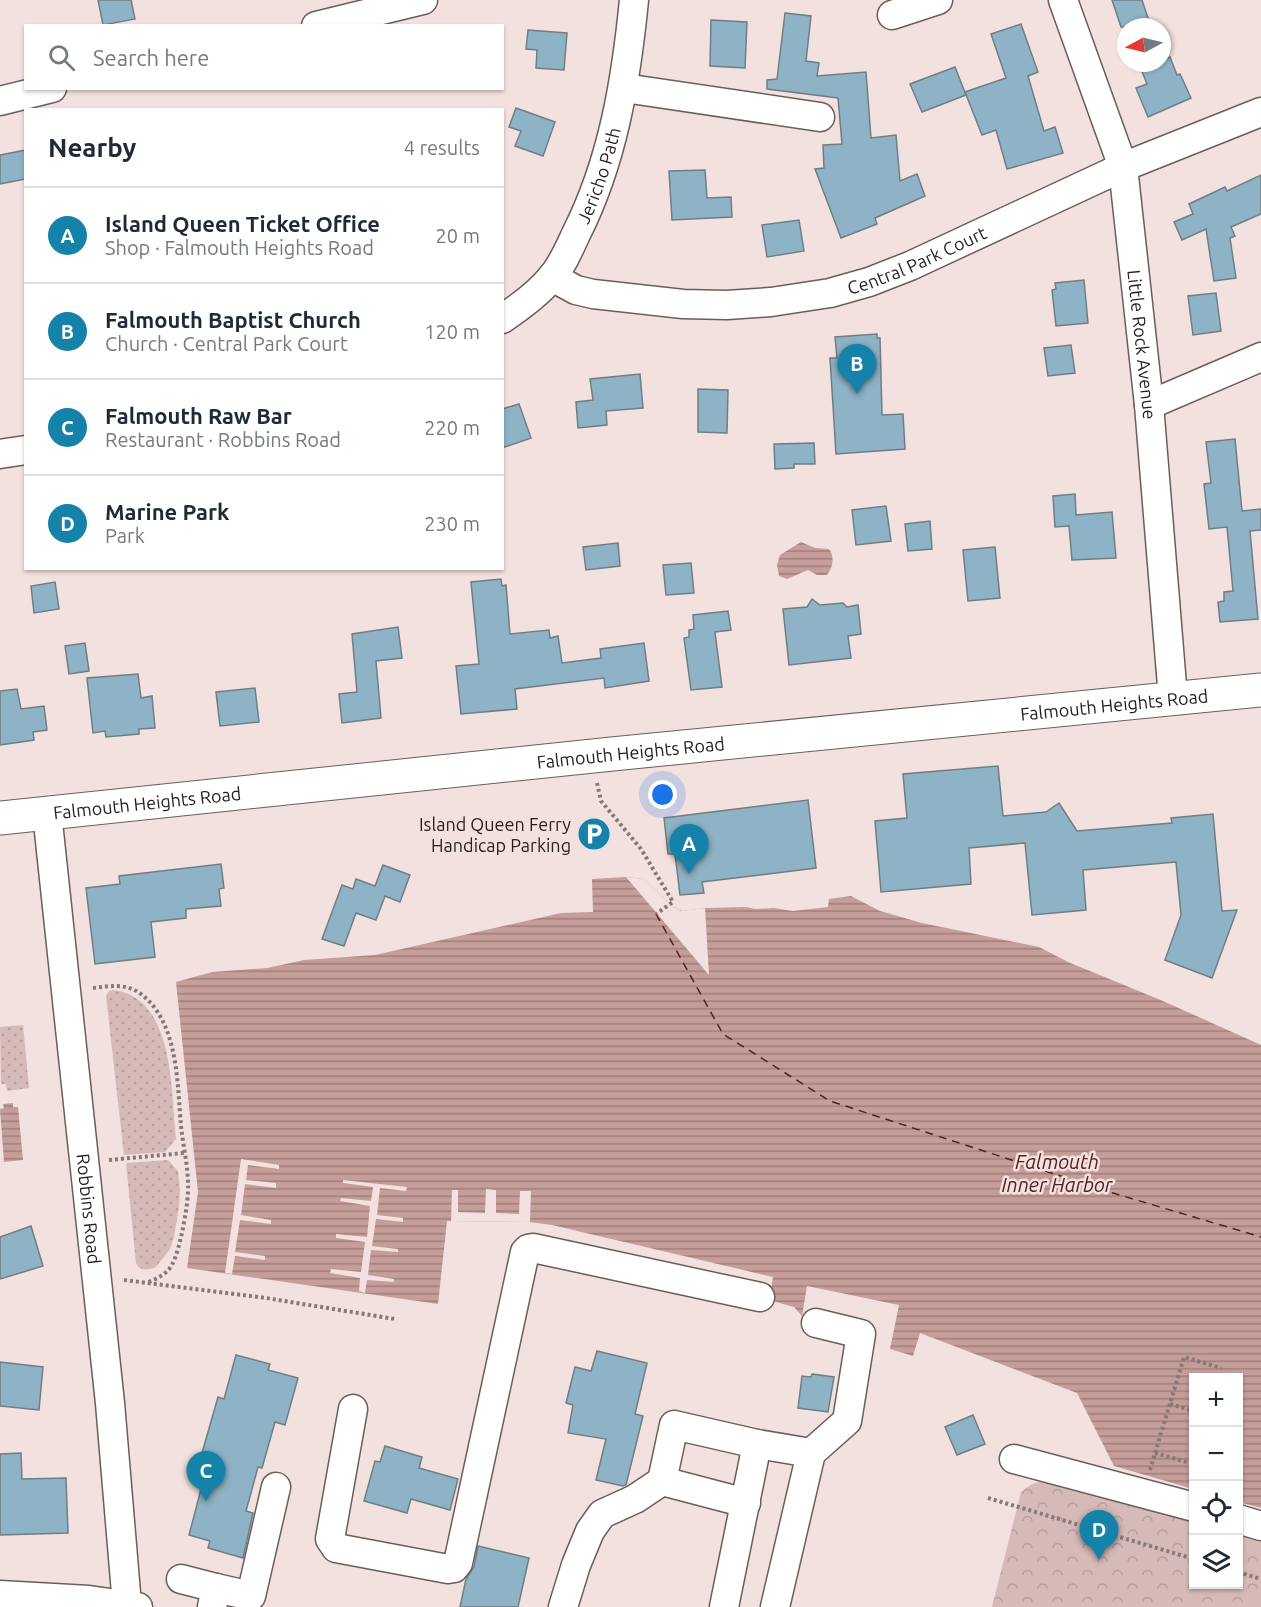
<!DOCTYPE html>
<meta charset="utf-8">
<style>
body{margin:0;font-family:Ubuntu,sans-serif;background:#f6f6f7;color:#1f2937}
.controls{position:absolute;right:18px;bottom:18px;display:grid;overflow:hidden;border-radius:0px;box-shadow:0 2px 4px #0004}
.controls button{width:54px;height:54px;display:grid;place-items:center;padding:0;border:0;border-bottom:2px solid #e0e1e3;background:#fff;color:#1f2937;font:30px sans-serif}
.compass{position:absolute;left:1117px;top:18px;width:54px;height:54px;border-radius:50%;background:#fff;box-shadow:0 2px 4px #0004;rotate:263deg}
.you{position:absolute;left:663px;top:795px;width:21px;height:21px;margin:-15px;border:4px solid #fff;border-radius:50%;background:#1a73e8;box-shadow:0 0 0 9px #1a73e833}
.badge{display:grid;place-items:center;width:39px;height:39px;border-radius:50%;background:#1482a9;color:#fff;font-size:20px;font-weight:700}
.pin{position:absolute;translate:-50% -50px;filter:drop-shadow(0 2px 3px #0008)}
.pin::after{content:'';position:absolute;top:32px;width:21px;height:18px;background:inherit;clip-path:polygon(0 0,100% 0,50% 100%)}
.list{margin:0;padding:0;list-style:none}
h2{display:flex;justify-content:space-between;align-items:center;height:78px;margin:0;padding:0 24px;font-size:26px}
h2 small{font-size:20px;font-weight:400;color:#747a83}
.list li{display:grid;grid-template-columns:39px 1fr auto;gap:18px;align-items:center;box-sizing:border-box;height:96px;padding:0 24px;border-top:2px solid #e0e1e3}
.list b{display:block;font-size:22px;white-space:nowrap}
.list p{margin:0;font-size:20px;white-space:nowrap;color:#747a83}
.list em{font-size:20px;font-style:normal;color:#747a83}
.icon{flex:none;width:33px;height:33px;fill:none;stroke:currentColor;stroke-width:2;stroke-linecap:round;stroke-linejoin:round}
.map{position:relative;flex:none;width:1261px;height:1607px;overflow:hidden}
.search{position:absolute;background:#fff;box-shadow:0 2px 4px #0004;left:24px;top:24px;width:480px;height:66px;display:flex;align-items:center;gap:15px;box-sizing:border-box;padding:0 21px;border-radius:0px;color:#747a83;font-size:22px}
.panel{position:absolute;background:#fff;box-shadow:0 2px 4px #0004;left:24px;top:108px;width:480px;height:462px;border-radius:0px}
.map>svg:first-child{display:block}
.grass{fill:url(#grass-dots)}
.park{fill:url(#park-crowns)}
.water{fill:url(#water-rules)}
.pier{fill:#f2e1df}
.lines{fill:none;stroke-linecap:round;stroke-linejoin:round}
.ferry{stroke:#55211f;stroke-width:1.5;stroke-dasharray:8 6;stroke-linecap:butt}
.building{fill:#8eb3c6;stroke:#707e84;stroke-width:1.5}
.minor-casing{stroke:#6c5d5b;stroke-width:31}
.major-casing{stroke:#6c5d5b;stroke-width:35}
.path{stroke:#847978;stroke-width:4;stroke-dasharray:3 3;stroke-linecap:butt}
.minor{stroke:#fff;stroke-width:28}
.major{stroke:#fff;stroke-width:33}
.labels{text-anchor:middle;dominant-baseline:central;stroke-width:5;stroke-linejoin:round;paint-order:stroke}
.street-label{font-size:18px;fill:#241e1e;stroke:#f2e1df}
.poi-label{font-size:18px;fill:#241e1e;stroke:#f2e1df;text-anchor:end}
.water-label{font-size:20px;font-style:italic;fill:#55211f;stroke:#f2e1df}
</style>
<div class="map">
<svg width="1261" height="1607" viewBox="0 0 1261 1607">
<defs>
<pattern id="grass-dots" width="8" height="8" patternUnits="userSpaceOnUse" patternTransform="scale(1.5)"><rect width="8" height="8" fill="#d5bab7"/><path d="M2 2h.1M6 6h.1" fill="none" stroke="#b79f9d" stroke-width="1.8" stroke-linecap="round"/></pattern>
<pattern id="park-crowns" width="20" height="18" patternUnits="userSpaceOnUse" patternTransform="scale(1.5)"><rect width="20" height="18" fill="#d5bab7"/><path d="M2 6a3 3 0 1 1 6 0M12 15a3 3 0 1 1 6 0" fill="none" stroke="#b79f9d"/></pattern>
<pattern id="water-rules" width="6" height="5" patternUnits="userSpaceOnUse" patternTransform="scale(1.5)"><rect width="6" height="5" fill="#c59d99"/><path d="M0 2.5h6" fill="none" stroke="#a07f7c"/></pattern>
</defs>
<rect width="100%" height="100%" fill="#f2e1df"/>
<g class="grass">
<path d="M113,990C175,996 171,1094 176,1139L165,1152L124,1155L106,996L109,991Z"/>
<polygon points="23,1025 29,1088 7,1091 6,1084 1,1084 0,1027"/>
<path d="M168,1160L178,1171L180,1190L179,1207L174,1237L170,1249L156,1267C148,1270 140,1272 136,1263L126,1163Z"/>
</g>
<path class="park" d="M1051,1480L1193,1517L1194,1584H1238L1239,1529L1261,1536V1607H992L1021,1492C1031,1483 1039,1481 1051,1480Z"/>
<g class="water">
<path d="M801,542L815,548L829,549C835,557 833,567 827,575H817L808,570L787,579L779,576L777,565L780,555Z"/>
<polygon points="626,877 644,879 672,906 682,911 705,908 746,907 755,909 774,908 793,911 828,907 829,899 851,896 880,911 922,923 1039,947 1068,962 1163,1001 1261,1045 1261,1508 1239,1502 1238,1378 1194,1378 1193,1489 1114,1466 1077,1393 920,1333 913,1356 890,1349 899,1305 807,1286 802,1316 794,1307 769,1300 773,1277 552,1225 530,1222 447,1221 438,1304 187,1268 198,1192 176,982 212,972 267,968 304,960 375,955 561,913 593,912 592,879"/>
<polygon points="13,1103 13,1107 18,1107 23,1160 4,1162 0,1109 4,1108 3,1104"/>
</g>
<g class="pier">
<polygon points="626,877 644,879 672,906 681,911 705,908 709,975"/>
<polygon points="241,1159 279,1165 279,1169 248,1165 246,1180 276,1183 276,1188 245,1184 241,1215 271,1220 271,1224 240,1220 235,1252 265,1256 265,1260 235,1256 232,1274 225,1273"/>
<polygon points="343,1180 407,1187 406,1191 380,1188 377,1215 403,1218 403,1222 376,1219 372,1246 398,1249 398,1252 371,1250 368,1275 394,1279 394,1282 367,1280 365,1293 359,1291 360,1278 330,1273 331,1269 361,1272 365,1242 336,1238 336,1234 367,1237 370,1206 340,1201 341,1198 371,1201 373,1187 343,1183"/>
<polygon points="486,1189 496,1190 496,1213 519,1214 520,1191 531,1191 530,1222 451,1221 452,1190 458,1190 458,1212 485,1213"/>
</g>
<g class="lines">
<polyline class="ferry" points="656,914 723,1034 830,1101 1113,1193 1261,1237"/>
</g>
<g class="building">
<polygon points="98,0 131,0 135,19 103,25"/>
<polygon points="1112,0 1142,0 1151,27 1121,27"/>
<polygon points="785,13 811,16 806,61 819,63 817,76 866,72 871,138 896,135 900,181 917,174 925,196 875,218 877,224 841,238 815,169 824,168 823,145 842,144 838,98 767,89 767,80 777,79"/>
<polygon points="711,20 747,22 745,68 710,66"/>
<polygon points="1021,24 1038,72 1028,76 1044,131 1055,127 1063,153 1007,169 996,130 982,135 965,92 1006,78 991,34"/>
<polygon points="528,30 567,33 564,70 536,68 537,50 526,49"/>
<polygon points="1170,57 1177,75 1180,74 1191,98 1148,117 1136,88 1147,84 1141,69 1156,63 1162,63 1162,60"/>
<polygon points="955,67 966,95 922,112 910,84"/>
<polygon points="516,108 555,122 543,156 515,146 521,131 509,127"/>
<polygon points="26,150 26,179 0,184 0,155"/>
<polygon points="705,170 707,198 731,197 732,217 672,220 669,171"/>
<polygon points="1261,175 1261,214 1231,227 1235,236 1230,238 1236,278 1214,281 1206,229 1182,240 1174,222 1193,214 1189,204 1225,187 1227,191"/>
<polygon points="799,220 804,251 767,257 762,225"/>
<polygon points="1084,280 1088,323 1056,326 1052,290 1056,289 1055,283"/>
<polygon points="1216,293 1221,331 1193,335 1188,296"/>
<polygon points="877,334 877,338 880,338 882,415 903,414 905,449 836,454 830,358 837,358 835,337"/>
<polygon points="1071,345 1075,373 1048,376 1044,348"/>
<polygon points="640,374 643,408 606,411 607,425 578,428 576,402 593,400 590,379"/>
<polygon points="698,389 728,390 727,433 698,432"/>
<polygon points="519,404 531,438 502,448 502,409"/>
<polygon points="1235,439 1242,511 1261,509 1261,530 1250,531 1258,619 1220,622 1218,602 1224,601 1224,592 1233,591 1227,527 1209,529 1204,484 1211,483 1206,442"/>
<polygon points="814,443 815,464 794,464 794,468 775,469 774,444"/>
<polygon points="1075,494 1076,515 1112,512 1116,558 1072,560 1069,526 1055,527 1053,496"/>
<polygon points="886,506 891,541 856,545 852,510"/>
<polygon points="930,521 932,549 908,551 905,524"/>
<polygon points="618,543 620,566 586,570 583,547"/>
<polygon points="995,547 1000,598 968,601 963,550"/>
<polygon points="691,563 694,593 666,595 663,565"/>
<polygon points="501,579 502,586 506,585 510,634 549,630 550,638 558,636 562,663 601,658 600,649 644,643 649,681 605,688 604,678 515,689 517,709 461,714 456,666 479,664 471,582"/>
<polygon points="55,582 59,609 34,613 31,586"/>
<polygon points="812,599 820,605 843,603 847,607 858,605 861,634 848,636 851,658 789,665 783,609 807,607"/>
<polygon points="728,611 731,630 715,632 722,687 691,690 684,638 689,637 689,630 694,629 693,615"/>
<polygon points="398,627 402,658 376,661 381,718 342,723 339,694 357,692 352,634"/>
<polygon points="85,643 89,671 69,674 65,646"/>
<polygon points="138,674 141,698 152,696 155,728 139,729 139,734 106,737 105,731 93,733 87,678"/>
<polygon points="255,688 259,722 220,726 216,692"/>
<polygon points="17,689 21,709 44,706 47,730 33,732 34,740 0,745 0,691"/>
<polygon points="998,766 1003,816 1046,812 1059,803 1077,831 1172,823 1171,818 1213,814 1222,911 1237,910 1212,978 1165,960 1181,915 1176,862 1083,870 1086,910 1032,915 1025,843 969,848 971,884 881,892 875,821 907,818 903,774"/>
<polygon points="808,800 816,868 702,882 704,893 680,895 675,854 668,854 664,818"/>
<polygon points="221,864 224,888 219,889 221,906 186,909 186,918 151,922 155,957 95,964 86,888 120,884 119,876"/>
<polygon points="383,865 410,875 400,902 385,896 376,920 356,913 344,946 322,939 342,885 353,889 356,879 375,886"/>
<polygon points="31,1226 43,1266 0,1279 0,1237"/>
<polygon points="597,1351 647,1363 635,1414 643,1416 626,1485 623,1486 596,1480 606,1439 568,1433 573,1405 566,1403 575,1367 591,1371"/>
<polygon points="236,1355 270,1364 268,1370 298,1378 285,1425 275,1422 262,1468 258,1467 246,1511 253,1513 243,1558 208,1548 210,1541 189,1535 210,1455 202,1453 218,1397 224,1399"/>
<polygon points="0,1362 43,1367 39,1410 0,1406"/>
<polygon points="812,1374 834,1377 828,1412 798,1408 802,1376 811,1377"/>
<polygon points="973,1415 985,1444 957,1455 945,1427"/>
<polygon points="385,1446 422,1457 419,1468 458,1479 450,1510 411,1499 407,1513 364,1501 375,1461 380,1462"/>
<polygon points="21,1453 22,1479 66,1478 68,1533 0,1535 0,1454"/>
<polygon points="478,1546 529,1558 518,1607 460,1607 466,1579 474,1567"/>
</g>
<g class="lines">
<defs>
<g id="minor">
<path id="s1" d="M1063,0L1123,167L1149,405L1173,698"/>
<polyline points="892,15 938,0"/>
<polyline points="316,26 423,0"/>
<polyline points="624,88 820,117"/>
<polyline points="0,101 52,88"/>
<path id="s2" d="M552,277L576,290L593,294L683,304L727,305L771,302L830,293L869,282L910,266L1123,167L1261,112"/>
<path id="s3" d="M502,319C520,307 538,294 551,278C562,266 569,249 576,234C613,161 626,81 634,0"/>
<polyline points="1149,405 1261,357"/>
<polyline points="0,454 26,450"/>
<path id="s4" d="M47,813L110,1403L127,1605"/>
<polyline points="353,1409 330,1539 336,1548 448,1569 454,1568 458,1563 525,1252 528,1249 533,1248 760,1297"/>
<polyline points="757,1444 811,1453 775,1607"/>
<polyline points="811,1453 847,1421 861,1334 816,1323"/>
<polyline points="1014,1459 1194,1507"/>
<polyline points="662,1481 674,1425 757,1444 724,1607"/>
<polyline points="1238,1519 1261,1526"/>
<polyline points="181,1579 216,1588"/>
<polyline points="0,1595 89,1600 138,1607"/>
<polyline points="212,1607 216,1588 251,1596 276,1487"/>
<polyline points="563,1607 576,1565 590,1531 602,1514 635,1499 662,1481 746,1503"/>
</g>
<g id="major">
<path id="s5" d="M0,818L612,754L1261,690"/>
</g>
</defs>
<use href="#minor" class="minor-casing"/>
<use href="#major" class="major-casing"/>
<g class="path">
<polyline points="597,783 601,801 641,849 673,902 656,914"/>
<path d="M93,988C110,986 126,983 141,994C179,1023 177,1084 181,1126C183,1145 188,1166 188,1185C189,1203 180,1250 172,1265C166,1275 156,1279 146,1283"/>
<polyline points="109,1160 184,1153"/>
<polyline points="124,1280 266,1298 395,1319"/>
<polyline points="1170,1404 1194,1411"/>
<polyline points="1155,1453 1194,1464"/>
<polyline points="1150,1470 1184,1357 1221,1368"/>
<polyline points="988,1498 1194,1559"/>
<polyline points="1238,1572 1261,1579"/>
</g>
<use href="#minor" class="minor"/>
<use href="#major" class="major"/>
</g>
<defs>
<symbol id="parking-disc" viewBox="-11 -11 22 22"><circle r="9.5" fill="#1482a9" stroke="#f2e1df"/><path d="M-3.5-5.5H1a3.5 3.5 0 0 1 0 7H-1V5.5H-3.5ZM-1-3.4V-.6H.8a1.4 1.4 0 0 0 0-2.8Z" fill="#fff"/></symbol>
</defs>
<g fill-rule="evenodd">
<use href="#parking-disc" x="575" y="815" width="38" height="38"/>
</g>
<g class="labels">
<g class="street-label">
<text stroke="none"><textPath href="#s3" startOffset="178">Jericho Path</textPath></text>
<text stroke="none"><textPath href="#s2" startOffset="376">Central Park Court</textPath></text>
<text stroke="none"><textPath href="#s1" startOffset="356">Little Rock Avenue</textPath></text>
<text stroke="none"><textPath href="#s5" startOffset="1120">Falmouth Heights Road</textPath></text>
<text stroke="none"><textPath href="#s5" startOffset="634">Falmouth Heights Road</textPath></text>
<text stroke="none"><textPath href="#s5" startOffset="148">Falmouth Heights Road</textPath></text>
<text stroke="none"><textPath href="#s4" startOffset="398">Robbins Road</textPath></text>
</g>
<g class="poi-label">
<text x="571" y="824">Island Queen Ferry<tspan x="571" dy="21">Handicap Parking</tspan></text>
</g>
<g class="water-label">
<text x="1057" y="1161">Falmouth<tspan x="1057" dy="23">Inner Harbor</tspan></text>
</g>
</g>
</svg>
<div class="controls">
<button>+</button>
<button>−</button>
<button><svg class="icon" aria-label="locate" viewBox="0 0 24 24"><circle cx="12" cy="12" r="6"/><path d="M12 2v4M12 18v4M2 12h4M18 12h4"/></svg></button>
<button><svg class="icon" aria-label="layers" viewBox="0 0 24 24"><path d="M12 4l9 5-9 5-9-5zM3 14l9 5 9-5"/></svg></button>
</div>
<svg class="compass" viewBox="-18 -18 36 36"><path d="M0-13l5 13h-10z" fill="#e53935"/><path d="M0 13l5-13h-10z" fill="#747a83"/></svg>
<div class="you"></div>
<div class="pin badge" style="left:689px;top:874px">A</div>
<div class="pin badge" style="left:857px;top:394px">B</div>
<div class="pin badge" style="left:206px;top:1501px">C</div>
<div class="pin badge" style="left:1099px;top:1560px">D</div>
<div class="search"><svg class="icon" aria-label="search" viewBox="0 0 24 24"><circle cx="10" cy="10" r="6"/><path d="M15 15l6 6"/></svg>Search here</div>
<section class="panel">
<h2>Nearby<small>4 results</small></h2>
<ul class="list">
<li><span class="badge">A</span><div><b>Island Queen Ticket Office</b><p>Shop · Falmouth Heights Road</p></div><em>20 m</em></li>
<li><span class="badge">B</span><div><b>Falmouth Baptist Church</b><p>Church · Central Park Court</p></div><em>120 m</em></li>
<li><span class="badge">C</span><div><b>Falmouth Raw Bar</b><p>Restaurant · Robbins Road</p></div><em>220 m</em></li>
<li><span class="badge">D</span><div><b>Marine Park</b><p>Park</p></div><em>230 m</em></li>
</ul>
</section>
</div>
